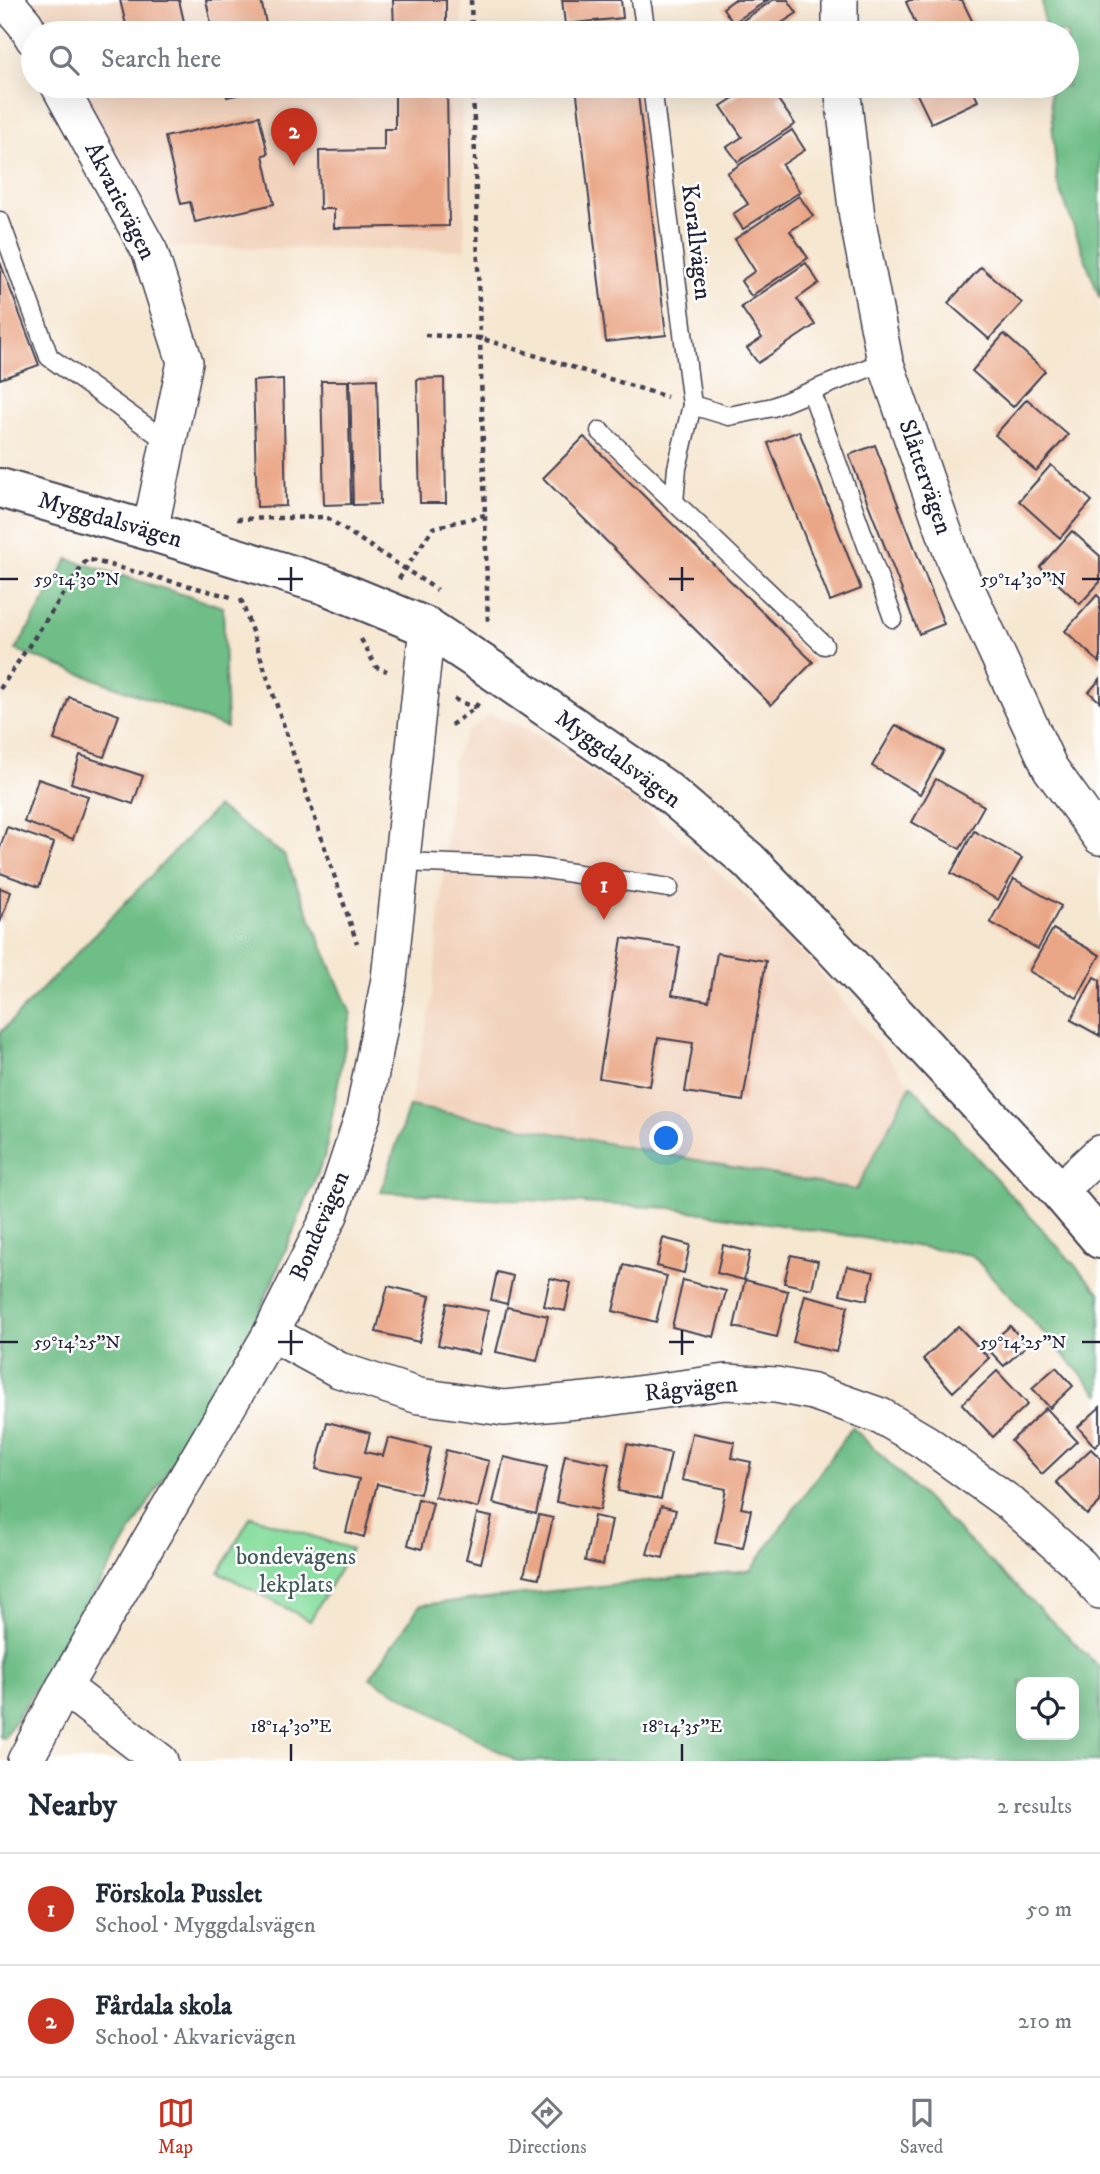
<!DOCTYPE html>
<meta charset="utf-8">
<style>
body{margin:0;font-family:"IM FELL DW Pica",serif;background:#f6f6f7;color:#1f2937}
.controls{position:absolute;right:21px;bottom:21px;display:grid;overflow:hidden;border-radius:14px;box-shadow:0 7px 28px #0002}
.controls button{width:63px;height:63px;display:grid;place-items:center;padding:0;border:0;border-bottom:2px solid #e0e1e3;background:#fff;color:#1f2937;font:35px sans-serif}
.you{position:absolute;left:667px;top:1139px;width:24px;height:24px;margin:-18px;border:5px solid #fff;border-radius:50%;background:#1a73e8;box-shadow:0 0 0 10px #1a73e833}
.badge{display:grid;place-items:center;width:46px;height:46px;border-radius:50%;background:#c8321e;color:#fff;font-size:23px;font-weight:700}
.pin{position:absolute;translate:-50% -58px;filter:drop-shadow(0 2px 4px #0008)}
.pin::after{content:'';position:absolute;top:37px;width:24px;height:21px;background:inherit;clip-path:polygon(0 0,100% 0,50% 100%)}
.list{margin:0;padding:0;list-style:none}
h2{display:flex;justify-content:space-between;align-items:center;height:91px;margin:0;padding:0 28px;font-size:30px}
h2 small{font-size:23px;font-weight:400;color:#747a83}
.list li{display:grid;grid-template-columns:46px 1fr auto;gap:21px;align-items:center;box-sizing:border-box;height:112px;padding:0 28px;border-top:2px solid #e0e1e3}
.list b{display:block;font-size:26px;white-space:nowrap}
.list p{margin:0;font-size:23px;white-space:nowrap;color:#747a83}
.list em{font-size:23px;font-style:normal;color:#747a83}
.icon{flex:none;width:38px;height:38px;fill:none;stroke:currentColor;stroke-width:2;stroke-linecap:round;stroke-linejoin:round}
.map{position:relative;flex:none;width:1100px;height:1761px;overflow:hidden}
.search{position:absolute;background:#fff;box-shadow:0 7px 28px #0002;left:21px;right:21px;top:21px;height:77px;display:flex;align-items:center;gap:18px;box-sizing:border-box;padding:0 24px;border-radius:38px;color:#747a83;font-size:26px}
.sheet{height:315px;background:#fff}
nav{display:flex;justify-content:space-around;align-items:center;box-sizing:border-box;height:98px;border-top:2px solid #e0e1e3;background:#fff;font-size:19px;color:#747a83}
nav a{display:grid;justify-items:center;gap:4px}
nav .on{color:#c8321e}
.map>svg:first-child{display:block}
.built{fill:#f2d4be}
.green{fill:#8adfa1;stroke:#56806e;stroke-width:2}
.forest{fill:#6fbe87;stroke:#487061;stroke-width:2;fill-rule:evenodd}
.building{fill:#eaa787}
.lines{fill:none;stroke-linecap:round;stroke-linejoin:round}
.lane-casing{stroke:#424052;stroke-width:21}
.street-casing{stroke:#424052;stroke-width:38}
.secondary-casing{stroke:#424052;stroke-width:42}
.path{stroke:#424052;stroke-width:4.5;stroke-dasharray:5 5;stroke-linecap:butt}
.lane{stroke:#fff;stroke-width:18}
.street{stroke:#fff;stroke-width:35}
.secondary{stroke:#fff;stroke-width:38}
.ticks{fill:none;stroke:#22223b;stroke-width:2.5}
.labels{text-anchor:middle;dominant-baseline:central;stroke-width:5;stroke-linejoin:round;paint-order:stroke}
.street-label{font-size:24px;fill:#22223b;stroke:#fff}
.park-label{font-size:24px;fill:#415b5a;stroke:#fff}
.ticks-label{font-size:18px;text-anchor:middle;fill:#22223b;stroke:#fff;stroke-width:5;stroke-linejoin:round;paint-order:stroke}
</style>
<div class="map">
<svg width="1100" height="1761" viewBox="0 0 1100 1761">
<rect width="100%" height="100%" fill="#fff"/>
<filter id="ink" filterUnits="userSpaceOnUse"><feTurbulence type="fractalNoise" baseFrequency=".0143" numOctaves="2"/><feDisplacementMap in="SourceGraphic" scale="14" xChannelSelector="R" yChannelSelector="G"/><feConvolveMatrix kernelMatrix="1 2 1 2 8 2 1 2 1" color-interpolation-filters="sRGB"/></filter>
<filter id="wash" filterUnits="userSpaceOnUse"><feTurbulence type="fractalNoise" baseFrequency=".00686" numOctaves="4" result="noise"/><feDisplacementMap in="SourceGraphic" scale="28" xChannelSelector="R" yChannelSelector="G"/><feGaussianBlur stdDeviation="1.57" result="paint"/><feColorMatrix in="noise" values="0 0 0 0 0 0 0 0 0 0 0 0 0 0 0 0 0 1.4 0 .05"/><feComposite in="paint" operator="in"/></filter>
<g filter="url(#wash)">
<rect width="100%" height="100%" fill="#f6e7d1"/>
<g class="built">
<polygon points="31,0 461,0 462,33 50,33"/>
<polygon points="79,86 462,86 465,250 170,247"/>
<polygon points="490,714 528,729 652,813 729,881 810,960 911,1085 856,1191 409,1106 432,1001 453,761 466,733"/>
</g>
<polygon class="green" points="251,1516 351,1549 310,1621 219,1572"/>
<g class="forest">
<polygon points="1042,0 1100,0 1100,299 1057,181 1049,86 1067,86 1067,33 1045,33"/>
<polygon points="68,559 223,607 227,728 16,650"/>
<polygon points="217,807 284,855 351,1014 324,1158 252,1330 62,1647 4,1738 0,1737 0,1033"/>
<polygon points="911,1085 1100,1293 1100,1395 972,1255 671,1208 381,1192 409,1106 856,1190"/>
<path d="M852,1427L1100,1668V1761H517L370,1678L420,1605L751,1570ZM1021,1682H1074V1735H1021Z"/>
</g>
<g id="blocks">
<g class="building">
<polygon points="120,0 179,0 185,26 151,33 128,33"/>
<polygon points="206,0 261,0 268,33 213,33"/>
<polygon points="393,0 446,0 446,33 394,33"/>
<polygon points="562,0 621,0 623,18 565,24"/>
<polygon points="734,0 768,0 733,23 723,8"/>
<polygon points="773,0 788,0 797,13 774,28 777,33 724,33"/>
<polygon points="910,0 962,0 978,33 920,33 906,2"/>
<polygon points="225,86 273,86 273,87 227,97"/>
<polygon points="395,86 447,86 449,226 334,228 334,209 320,209 319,151 384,150 384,129 395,129"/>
<polygon points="576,86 637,86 666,335 606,342"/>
<polygon points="752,86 795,86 777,98 795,124 738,162 727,147 742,137 721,106"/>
<polygon points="913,86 971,86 978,101 931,123"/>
<polygon points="259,116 268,154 263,155 274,204 195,222 190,202 181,204 165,137"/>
<polygon points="792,130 805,150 782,165 800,192 743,229 733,214 748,204 727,173"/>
<polygon points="799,196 813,216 790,231 808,258 751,296 741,281 755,271 735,239"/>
<polygon points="0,262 39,365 0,379"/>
<polygon points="806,263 819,283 797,299 815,325 758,363 747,348 762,338 741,307"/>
<polygon points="981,267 1022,303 989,339 948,303"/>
<polygon points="1004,334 1045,371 1013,407 972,371"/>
<polygon points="444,378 446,503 420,503 417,379"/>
<polygon points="283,379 286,506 257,507 253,381"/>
<polygon points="377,379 380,504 353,505 350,380"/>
<polygon points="321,381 348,381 351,504 324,505"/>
<polygon points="1027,399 1068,435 1036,471 995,435"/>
<polygon points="799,431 861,589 830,601 768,443"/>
<polygon points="584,437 813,662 771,705 543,478"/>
<polygon points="875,445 944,624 919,634 849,455"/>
<polygon points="1051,465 1092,501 1060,538 1019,501"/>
<polygon points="1072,531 1100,556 1100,582 1080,604 1040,567"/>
<polygon points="1097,595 1100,598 1100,663 1065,631"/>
<polygon points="1100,679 1100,702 1089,692"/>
<polygon points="69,697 119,715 104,757 54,740"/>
<polygon points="896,725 944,751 920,794 872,766"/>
<polygon points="80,755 143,776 133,804 71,783"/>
<polygon points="38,779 88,796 73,839 24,822"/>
<polygon points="936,779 984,806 960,849 912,822"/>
<polygon points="7,827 54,843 39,887 0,873 0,848"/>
<polygon points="974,831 1022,858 998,900 951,873"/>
<polygon points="1014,879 1061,906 1038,949 990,922"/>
<polygon points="0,888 11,892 0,923"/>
<polygon points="1053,929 1100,955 1077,998 1029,971"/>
<polygon points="622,938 680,947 672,995 709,1001 717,953 766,961 743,1101 685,1092 693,1043 658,1038 650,1086 599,1078"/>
<polygon points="1094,977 1100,980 1100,1036 1071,1020"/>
<polygon points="663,1238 690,1245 684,1273 657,1266"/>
<polygon points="723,1245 750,1252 744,1280 717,1273"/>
<polygon points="791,1255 818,1261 812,1289 784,1283"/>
<polygon points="624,1265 667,1276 656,1322 613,1311"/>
<polygon points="847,1266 874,1272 867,1300 840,1294"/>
<polygon points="497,1272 513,1276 507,1304 491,1300"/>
<polygon points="550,1278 571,1283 565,1311 544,1306"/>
<polygon points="683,1280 726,1291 714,1337 672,1327"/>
<polygon points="745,1280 788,1291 777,1337 734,1327"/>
<polygon points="388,1286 430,1296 419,1342 376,1332"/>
<polygon points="805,1295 848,1306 836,1352 793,1342"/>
<polygon points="447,1303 488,1311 479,1354 438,1345"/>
<polygon points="507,1307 548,1316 537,1361 496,1352"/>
<polygon points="958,1326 989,1358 953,1392 923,1359"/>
<polygon points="1010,1326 1027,1345 1004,1366 986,1347"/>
<polygon points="1056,1367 1073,1386 1050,1408 1032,1388"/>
<polygon points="997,1371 1028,1404 993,1437 962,1404"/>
<polygon points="1100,1407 1100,1442 1095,1447 1078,1427"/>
<polygon points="1046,1408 1077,1441 1042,1474 1011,1441"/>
<polygon points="327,1422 370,1433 365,1452 383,1456 388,1438 431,1448 420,1494 377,1484 364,1537 346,1532 359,1479 316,1469"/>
<polygon points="692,1433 735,1442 732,1458 751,1462 741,1508 751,1510 743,1548 715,1543 726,1489 682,1480"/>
<polygon points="627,1444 671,1453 661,1499 618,1491"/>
<polygon points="1091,1449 1100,1458 1100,1502 1087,1515 1056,1482"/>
<polygon points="446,1450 489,1461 478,1508 435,1497"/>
<polygon points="565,1455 609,1464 600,1510 556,1502"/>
<polygon points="504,1457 547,1467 536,1514 493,1503"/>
<polygon points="418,1499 433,1503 422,1549 408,1545"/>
<polygon points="661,1506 676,1510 663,1558 647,1554"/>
<polygon points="477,1514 492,1517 481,1563 466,1559"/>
<polygon points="539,1515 553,1518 539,1578 524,1575"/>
<polygon points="594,1516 612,1520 603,1565 585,1561"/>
</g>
</g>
</g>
<g filter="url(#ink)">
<use href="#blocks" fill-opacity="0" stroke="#424052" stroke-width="2"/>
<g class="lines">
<defs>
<g id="lane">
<polyline points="641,0 646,33"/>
<polyline points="652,86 692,405 677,468 674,502"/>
<polyline points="0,221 49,357 168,442"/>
<polyline points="812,393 893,618"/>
<polyline points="692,405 729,416 773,407 885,361"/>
<polyline points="600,431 824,645"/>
<polyline points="401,862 533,867 669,888"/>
</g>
<g id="street">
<polyline points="5,0 25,24 33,38"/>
<polyline points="840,0 840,33"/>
<polyline points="59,86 150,252 185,362 150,531"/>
<polyline points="842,86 857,217 885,361 955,563 1050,768 1100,837"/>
<polyline points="1059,1191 1100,1153"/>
<polyline points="271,1333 339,1370 419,1396 504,1408 607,1398 726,1382 776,1385 813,1392 881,1416 925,1442 1011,1504 1080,1565 1100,1591"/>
<polyline points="64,1687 160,1761"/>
<polyline points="25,1761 64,1687 271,1333 330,1215 363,1115 389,979 427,627"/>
</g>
<polyline id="secondary" points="0,488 150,531 325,585 427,627 495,672 663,788 748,860 832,946 1059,1191 1100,1239"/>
</defs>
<use href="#lane" class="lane-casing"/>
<use href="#street" class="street-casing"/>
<use href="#secondary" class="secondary-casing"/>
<g class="path">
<polyline points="471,0 472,33"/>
<polyline points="473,86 488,625"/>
<polyline points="425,335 480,338 667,397"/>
<polyline points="237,519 326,517 437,590"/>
<polyline points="399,579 433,528 485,515"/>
<polyline points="241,599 357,943"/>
<polyline points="361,639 376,667 387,671"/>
<polyline points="0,689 87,559 231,597"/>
<polyline points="454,699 475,708"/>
<polyline points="451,725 475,708 479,702"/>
</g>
<use href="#lane" class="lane"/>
<use href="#street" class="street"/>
<use href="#secondary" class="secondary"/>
</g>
</g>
<path class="ticks" d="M291,567V591M682,567V591M0,579H18M278,579H303M669,579H694M1082,579H1100M291,1330V1355M682,1330V1355M0,1342H18M278,1342H303M669,1342H694M1082,1342H1100M291,1744V1761M682,1744V1761"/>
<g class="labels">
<g class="street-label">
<text transform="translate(120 201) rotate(63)">Akvarievägen</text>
<text transform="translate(696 242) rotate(83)">Korallvägen</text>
<text transform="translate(925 477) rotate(71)">Slåttervägen</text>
<text transform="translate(110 520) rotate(16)">Myggdalsvägen</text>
<text transform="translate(618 759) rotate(36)">Myggdalsvägen</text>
<text transform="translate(320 1226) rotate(-67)">Bondevägen</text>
<text transform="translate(691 1389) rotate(-6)">Rågvägen</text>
</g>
<g class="park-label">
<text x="296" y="1557">bondevägens<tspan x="296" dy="28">lekplats</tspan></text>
</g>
</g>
<g class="ticks-label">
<text x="77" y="585">59°14'30"N</text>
<text x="1023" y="585">59°14'30"N</text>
<text x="77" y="1348">59°14'25"N</text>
<text x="1023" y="1348">59°14'25"N</text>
<text x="291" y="1732">18°14'30"E</text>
<text x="682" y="1732">18°14'35"E</text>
</g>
</svg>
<div class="controls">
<button><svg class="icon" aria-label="locate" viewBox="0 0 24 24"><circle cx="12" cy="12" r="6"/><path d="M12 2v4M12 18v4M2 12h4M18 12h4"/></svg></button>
</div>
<div class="you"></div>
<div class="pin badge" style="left:604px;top:920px">1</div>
<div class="pin badge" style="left:294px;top:166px">2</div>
<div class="search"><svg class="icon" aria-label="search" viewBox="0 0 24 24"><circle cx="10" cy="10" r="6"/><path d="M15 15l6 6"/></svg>Search here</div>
</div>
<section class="sheet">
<h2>Nearby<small>2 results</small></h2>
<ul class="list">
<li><span class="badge">1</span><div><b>Förskola Pusslet</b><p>School · Myggdalsvägen</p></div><em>50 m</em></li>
<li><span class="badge">2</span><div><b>Fårdala skola</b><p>School · Akvarievägen</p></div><em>210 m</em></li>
</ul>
</section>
<nav>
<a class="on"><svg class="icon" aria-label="map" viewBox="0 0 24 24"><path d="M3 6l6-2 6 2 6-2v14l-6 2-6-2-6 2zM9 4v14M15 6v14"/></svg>Map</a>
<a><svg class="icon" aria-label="directions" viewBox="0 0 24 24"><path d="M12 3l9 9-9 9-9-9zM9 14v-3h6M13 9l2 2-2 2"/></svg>Directions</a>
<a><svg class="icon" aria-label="saved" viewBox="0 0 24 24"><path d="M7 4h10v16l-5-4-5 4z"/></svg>Saved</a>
</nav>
